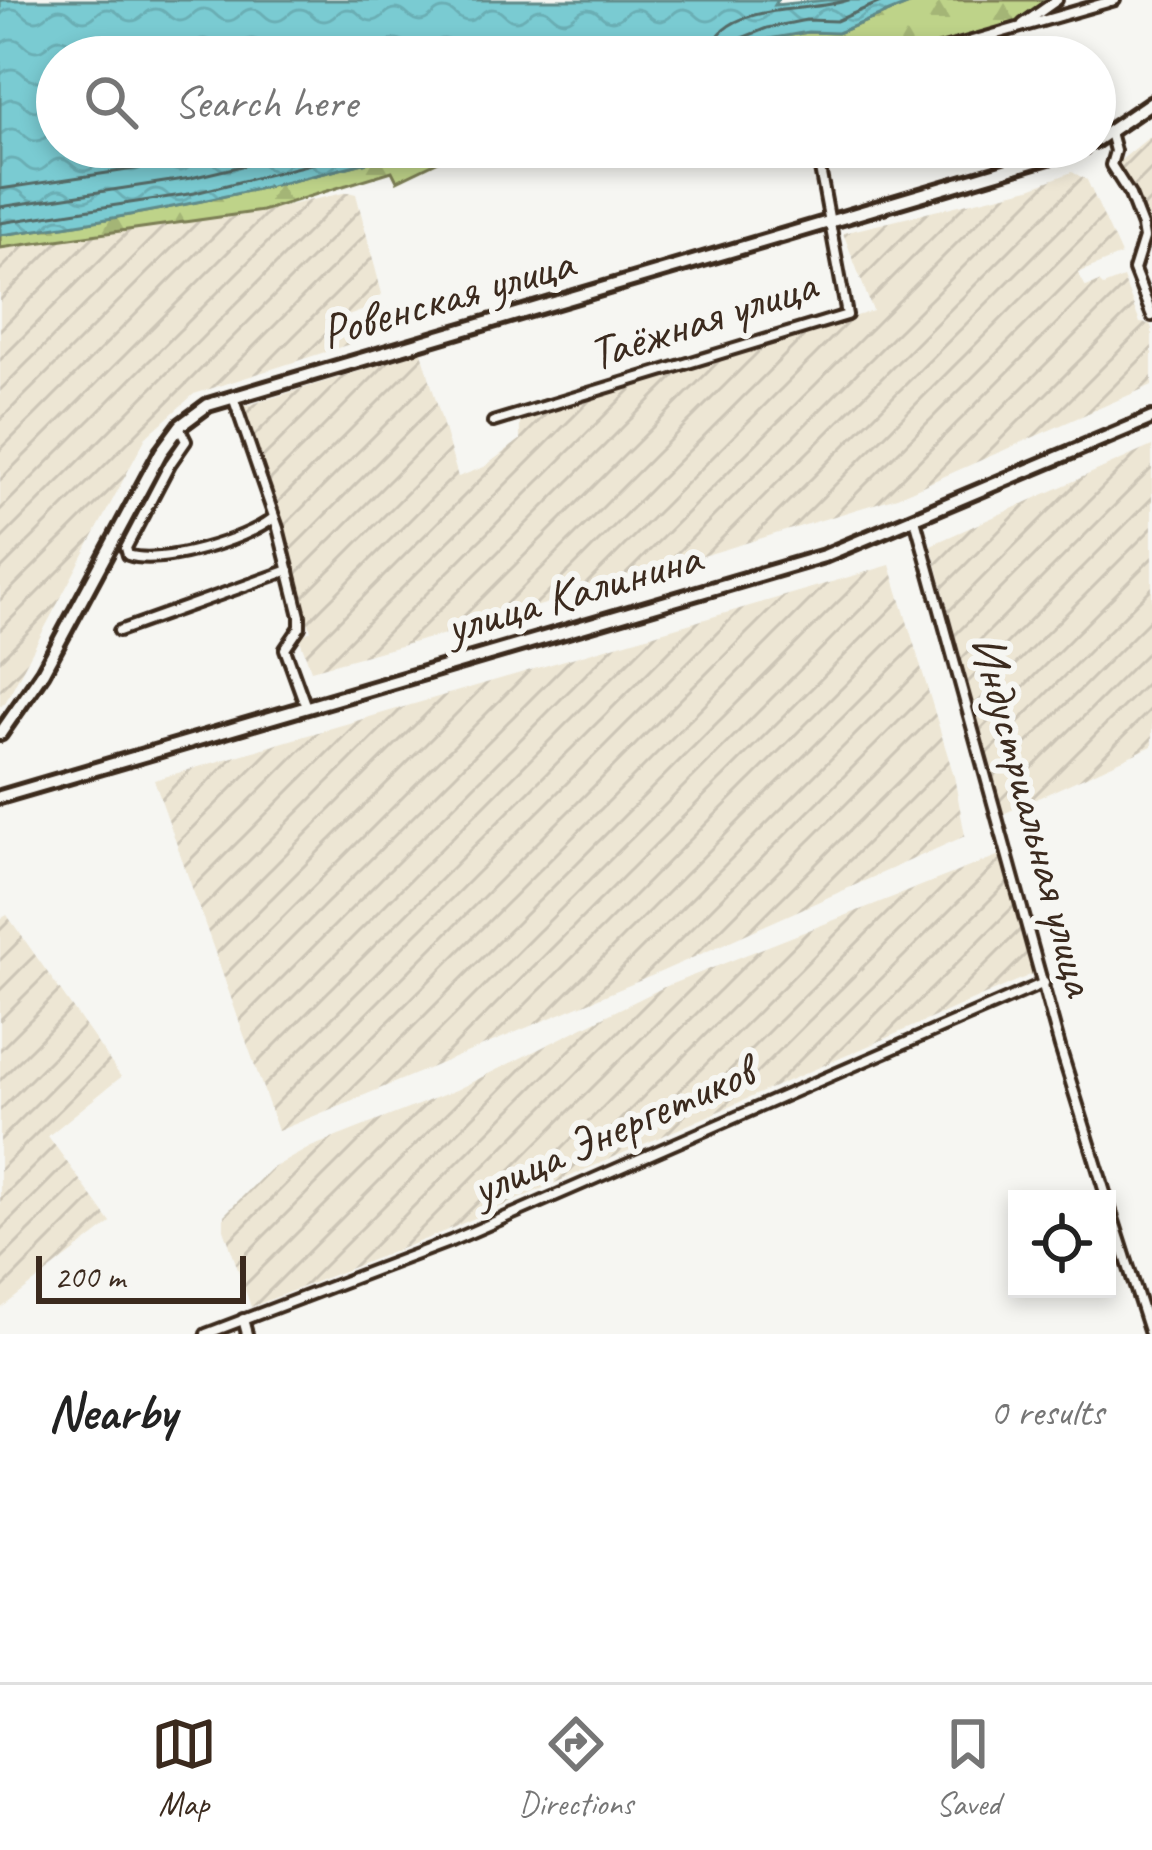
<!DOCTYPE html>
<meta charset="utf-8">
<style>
body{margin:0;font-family:Caveat,sans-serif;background:#f6f6f6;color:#222}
.controls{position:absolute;right:36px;bottom:36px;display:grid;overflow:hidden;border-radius:0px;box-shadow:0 6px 18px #0003}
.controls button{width:108px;height:108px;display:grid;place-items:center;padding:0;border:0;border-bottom:3px solid #e0e0e0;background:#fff;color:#222;font:60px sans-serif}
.scale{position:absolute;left:36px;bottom:30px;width:210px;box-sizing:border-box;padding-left:12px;border:6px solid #3b2a1e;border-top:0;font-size:33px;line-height:42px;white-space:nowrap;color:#3b2a1e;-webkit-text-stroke:9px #f6f6f2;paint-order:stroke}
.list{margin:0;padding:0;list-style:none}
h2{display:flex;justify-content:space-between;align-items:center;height:156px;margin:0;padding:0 48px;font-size:51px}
h2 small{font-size:39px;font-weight:400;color:#767676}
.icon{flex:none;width:66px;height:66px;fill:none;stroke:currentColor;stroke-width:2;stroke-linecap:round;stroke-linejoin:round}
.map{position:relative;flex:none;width:1152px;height:1334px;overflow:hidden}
.search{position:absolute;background:#fff;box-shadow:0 6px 18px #0003;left:36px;right:36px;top:36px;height:132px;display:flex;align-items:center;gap:30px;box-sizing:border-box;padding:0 42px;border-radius:66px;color:#767676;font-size:45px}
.sheet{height:348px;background:#fff}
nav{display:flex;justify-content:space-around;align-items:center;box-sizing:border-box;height:168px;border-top:3px solid #e0e0e0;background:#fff;font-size:33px;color:#767676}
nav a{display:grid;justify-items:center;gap:6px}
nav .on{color:#3b2a1e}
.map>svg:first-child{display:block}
.industrial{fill:url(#industrial-furrows)}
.forest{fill:url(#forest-firs);stroke:#7c7e54;stroke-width:3}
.water{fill:url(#water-waves);stroke:#618b8a;stroke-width:3}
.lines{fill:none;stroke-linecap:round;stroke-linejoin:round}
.shore{stroke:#546a66;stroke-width:3}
.minor-casing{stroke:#3b2a1e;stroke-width:16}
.major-casing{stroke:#3b2a1e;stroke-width:20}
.minor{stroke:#f6f6f2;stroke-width:8}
.major{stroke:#f6f6f2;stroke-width:10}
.labels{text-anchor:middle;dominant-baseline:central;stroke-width:12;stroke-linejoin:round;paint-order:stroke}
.street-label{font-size:48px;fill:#3b2a1e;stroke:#f6f6f2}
</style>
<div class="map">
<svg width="1152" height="1334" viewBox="0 0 1152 1334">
<defs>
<pattern id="industrial-furrows" width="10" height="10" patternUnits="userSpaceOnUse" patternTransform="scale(3)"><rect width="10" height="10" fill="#ede6d4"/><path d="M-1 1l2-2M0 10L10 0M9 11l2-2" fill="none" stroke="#ccc5b6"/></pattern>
<pattern id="forest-firs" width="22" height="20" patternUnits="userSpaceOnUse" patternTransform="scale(3)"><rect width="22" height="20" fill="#bed389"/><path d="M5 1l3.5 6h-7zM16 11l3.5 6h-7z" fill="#a4b576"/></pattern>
<pattern id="water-waves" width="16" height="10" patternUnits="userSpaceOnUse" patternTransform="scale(3)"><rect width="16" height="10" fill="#7acbd2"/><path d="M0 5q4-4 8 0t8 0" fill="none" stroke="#6aaeb4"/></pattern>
</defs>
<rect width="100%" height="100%" fill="#f6f6f2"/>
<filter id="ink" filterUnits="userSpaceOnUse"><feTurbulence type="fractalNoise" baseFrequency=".00833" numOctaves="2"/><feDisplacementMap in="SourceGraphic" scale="24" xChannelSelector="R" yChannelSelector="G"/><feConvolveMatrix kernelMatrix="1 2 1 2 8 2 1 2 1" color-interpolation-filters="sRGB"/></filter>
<g filter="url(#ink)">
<g class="industrial">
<polygon points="1152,135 1152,238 1116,164"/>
<polygon points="1072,172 1087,180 1121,255 1078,273 1086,287 1099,282 1103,286 1123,278 1140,323 1150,324 1152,329 1152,385 897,497 460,630 311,670 299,637 311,631 242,407 422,352 458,477 484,467 520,440 520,418 873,311 843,233 1030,188"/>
<polygon points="348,192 356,194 382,294 370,308 345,317 350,344 194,394 146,437 5,703 0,706 0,248 262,211"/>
<polygon points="1152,446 1152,746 1003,814 931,545"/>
<polygon points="890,565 954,776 965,836 656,974 278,1131 154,780"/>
<polygon points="1000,855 1035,973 436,1235 251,1307 224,1229 224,1215 269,1170 311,1147 456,1090 664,987"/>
<polygon points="7,915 121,1077 48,1136 111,1223 0,1309 0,919"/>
</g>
<g class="forest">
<polygon points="919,0 1049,0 1016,24 904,57 725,57 769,39 808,32 837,33"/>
<path d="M423,147H496L447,157L397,181L392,171L262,211L0,248V235C144,217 283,186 423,147Z"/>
</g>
<path class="water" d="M0,0H778L775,5L826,0H919L837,33L808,32L769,39L725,57H57V147H423C283,186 144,217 0,235Z"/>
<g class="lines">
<g class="shore">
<path d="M711,57C714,0 811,14 848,0"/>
<polyline points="726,57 732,42 767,28 806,20 836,21 885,0"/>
<polyline points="0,189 188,161 249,147"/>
<polyline points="0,207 191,178 322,147"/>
<polyline points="0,223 195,193 378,147"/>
</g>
<defs>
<g id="minor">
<polyline points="1023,24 1057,0"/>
<polyline points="916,57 1115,0"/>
<polyline points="1110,132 1115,151 1111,165 1130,195 1142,226 1144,238 1134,270 1152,316"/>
<polyline points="233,397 278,528 300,616 300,627 285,649 306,707"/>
<polyline points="493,422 847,315 816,147"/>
<path d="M179,427L186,441L170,464L126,548L128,555C160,566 245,540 272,519"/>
<polyline points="915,519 1060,1047 1107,1199"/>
<polyline points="119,631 289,570"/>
<polyline points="1107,1199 1150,1334"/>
<polyline points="243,1319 247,1334"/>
<polyline points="206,1334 451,1241 1044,983"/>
</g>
<g id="major">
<polyline points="1095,141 1152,102"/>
<polyline points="0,734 43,672 161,452 181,425 208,405 1083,147"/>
<polyline points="0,797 824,556 1152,418"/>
</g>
</defs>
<use href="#minor" class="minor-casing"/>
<use href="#major" class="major-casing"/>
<use href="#minor" class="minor"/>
<use href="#major" class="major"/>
</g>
</g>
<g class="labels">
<g class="street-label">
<text transform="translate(447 297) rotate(-16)">Ровенская улица</text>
<text transform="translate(702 319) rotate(-18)">Таёжная улица</text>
<text transform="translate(573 592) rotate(-16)">улица Калинина</text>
<text transform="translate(1034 815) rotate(75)">Индустриальная улица</text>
<text transform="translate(612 1130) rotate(-24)">улица Энергетиков</text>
</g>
</g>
</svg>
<div class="controls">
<button><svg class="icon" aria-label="locate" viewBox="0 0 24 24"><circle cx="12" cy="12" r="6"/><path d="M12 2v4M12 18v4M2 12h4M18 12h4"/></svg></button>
</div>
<div class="scale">200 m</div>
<div class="search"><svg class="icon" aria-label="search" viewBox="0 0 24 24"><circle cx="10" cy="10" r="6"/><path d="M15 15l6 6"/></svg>Search here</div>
</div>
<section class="sheet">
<h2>Nearby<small>0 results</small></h2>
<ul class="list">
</ul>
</section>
<nav>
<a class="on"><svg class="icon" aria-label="map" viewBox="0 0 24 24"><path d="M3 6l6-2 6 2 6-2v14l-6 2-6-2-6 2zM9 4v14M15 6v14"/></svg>Map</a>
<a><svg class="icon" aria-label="directions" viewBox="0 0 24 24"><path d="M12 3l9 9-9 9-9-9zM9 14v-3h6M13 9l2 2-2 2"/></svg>Directions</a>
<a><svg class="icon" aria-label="saved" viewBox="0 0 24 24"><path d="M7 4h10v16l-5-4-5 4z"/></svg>Saved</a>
</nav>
